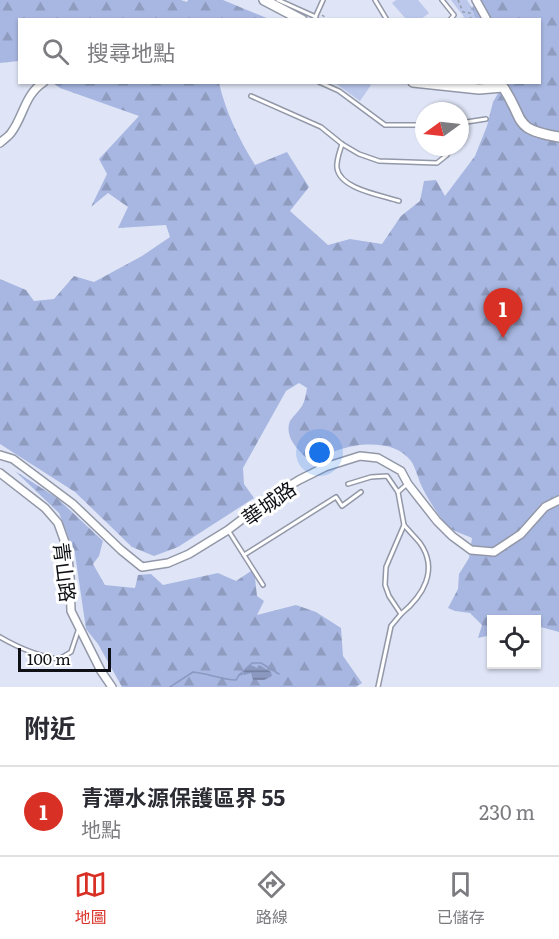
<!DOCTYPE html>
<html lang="zh-TW">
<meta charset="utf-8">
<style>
body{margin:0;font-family:Literata,"Noto Sans TC",serif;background:#f7f7f7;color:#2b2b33}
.controls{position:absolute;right:18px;bottom:18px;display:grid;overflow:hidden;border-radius:0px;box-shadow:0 2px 4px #0004}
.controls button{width:54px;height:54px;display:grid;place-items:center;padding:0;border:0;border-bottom:2px solid #e1e1e2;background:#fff;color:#2b2b33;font:30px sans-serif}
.compass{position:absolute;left:415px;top:102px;width:54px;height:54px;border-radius:50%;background:#fff;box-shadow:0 2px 4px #0004;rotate:255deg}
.scale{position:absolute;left:18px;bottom:15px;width:93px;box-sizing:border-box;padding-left:6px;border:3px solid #0e1015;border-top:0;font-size:16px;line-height:21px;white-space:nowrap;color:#0e1015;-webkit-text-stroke:4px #fff;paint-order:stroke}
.you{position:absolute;left:320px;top:453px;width:21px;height:21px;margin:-15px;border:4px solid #fff;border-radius:50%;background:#1a73e8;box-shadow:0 0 0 9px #1a73e833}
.badge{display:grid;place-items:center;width:39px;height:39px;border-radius:50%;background:#d93025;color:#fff;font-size:20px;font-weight:700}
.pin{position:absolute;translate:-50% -50px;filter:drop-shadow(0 2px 3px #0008)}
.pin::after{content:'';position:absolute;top:32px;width:21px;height:18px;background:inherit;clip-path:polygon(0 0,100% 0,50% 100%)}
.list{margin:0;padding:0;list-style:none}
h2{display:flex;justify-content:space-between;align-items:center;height:78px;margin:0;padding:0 24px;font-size:26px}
h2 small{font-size:20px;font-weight:400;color:#7c7c81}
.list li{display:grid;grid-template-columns:39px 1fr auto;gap:18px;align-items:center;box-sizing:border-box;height:90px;padding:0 24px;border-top:2px solid #e1e1e2}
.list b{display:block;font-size:22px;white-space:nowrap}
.list p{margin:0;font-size:20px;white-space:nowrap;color:#7c7c81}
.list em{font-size:20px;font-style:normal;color:#7c7c81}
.icon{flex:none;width:33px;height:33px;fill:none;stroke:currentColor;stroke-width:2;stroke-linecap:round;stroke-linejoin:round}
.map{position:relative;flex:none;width:559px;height:687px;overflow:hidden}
.search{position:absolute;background:#fff;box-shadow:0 2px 4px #0004;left:18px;right:18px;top:18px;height:66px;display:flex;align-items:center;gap:15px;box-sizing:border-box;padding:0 21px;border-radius:0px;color:#7c7c81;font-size:22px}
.sheet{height:168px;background:#fff}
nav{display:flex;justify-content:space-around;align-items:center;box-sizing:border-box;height:84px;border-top:2px solid #e1e1e2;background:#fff;font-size:16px;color:#7c7c81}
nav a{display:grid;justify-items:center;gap:3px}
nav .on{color:#d93025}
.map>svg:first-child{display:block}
.forest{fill:url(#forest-firs)}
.park{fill:url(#park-tufts)}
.pitch{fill:#bbc7eb}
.water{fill:url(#water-rules)}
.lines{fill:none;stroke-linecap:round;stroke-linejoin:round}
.stream{stroke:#8b99c1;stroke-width:1.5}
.lane-casing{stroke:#9398a8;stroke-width:6}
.street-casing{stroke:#9398a8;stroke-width:10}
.secondary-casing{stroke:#9398a8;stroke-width:12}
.path{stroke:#969ba8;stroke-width:1.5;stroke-dasharray:3 3;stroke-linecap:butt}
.lane{stroke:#fff;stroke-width:3}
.street{stroke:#fff;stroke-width:7}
.secondary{stroke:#fff;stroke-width:9}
.labels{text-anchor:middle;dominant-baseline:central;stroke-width:6;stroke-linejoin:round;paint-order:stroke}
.street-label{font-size:20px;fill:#0e1015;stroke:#fff}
</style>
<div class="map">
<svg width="559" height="687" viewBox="0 0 559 687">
<defs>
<pattern id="forest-firs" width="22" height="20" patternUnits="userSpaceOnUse" patternTransform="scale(1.5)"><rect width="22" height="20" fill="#a8b7e1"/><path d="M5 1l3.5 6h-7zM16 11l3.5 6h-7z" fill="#8f9cc0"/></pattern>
<pattern id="park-tufts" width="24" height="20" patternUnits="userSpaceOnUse" patternTransform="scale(1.5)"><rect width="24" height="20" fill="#bbc7eb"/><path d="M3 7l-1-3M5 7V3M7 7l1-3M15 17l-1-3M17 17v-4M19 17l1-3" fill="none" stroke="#a0aac9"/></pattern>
<pattern id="water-rules" width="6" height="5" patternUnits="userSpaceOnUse" patternTransform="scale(1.5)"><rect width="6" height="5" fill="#8b99c1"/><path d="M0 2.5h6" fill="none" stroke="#707b9c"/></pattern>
</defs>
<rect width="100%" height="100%" fill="#dfe5f6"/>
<g class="forest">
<polygon points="0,0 181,0 187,2 188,0 223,0 269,19 20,20 19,61 0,63"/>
<path d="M471,0H559V632L537,626L536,620H492L491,635L478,638L482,625L470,613L455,611L448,608L458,589L459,574L469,558L472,538C465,535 453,531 447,526C438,515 428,499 422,487C418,479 416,468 411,461C391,434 335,444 313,464C302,454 283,439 290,421C293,416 298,412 302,406C305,401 306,394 307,388L299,383L286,391L243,468L244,484L254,498L178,547L154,556L132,547L75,492L0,444V279L26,290L34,301L54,299L74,276L94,282L142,256L170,237L166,225L118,228L128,207L108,193L91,207L107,174L99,159L139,116L60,88L53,83H219C226,113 239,139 255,165L287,152L309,187L290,211L328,245L350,239L382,244L401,216L420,201L424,181L436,180L445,196L475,156L487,126L493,102L504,83L540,82V20L475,19L472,8L474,5Z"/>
<polygon points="15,471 57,498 103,541 99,556 93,564 105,585 135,588 138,575 151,574 163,585 218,573 236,581 254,569 257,596 264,601 257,615 296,605 316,612 341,628 343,656 362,683 356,687 122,687 98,644 86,629 75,554 59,513"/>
</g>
<polygon class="park" points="451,0 467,0 472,8 475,19 462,19 464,17"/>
<g class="pitch">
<polygon points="396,0 418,0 429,13 421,19 406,19 392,3"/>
<polygon points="335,83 367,83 371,85 360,101"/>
</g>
<polygon class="water" points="251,665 257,668 259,665 271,672 272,676 264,680 253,680 251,673 244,675 243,671"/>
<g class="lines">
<g class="stream">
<polyline points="239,675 252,663 261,663 279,674"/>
<path d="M170,687L193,672C207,673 221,680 236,680L239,675L243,674"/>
</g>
<defs>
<g id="lane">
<polyline points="278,0 316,17"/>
<polyline points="375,0 387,20"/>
<polyline points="442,0 454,15 450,20"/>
<polyline points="314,20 323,0"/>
<polyline points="319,82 339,91 385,125 424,125"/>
<polyline points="251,96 321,127 342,144 359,154 379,161 437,163 447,155 450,147"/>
<polyline points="460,123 486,119"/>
<path d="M342,144C340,151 336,160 337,168C340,189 381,195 399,201"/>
<polyline points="348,484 371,477 387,476 398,492"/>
<polyline points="228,530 263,585"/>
<polyline points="244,555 336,497 342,506 361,492"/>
<path d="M401,614C423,596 439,570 420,543C415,537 409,531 404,525"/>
<path d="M0,637C19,648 37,656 59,659L71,652L78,631"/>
<polyline points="378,687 391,626 401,614 389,596 385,585 386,567 404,525 398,492 406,485"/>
</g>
<g id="street">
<polyline points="476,0 487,20"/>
<path d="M0,143C3,140 8,137 11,133C24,116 24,95 44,82"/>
<polyline points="0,455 13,459 73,504 121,550 142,567 168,563 189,554 228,530 274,495 299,480 325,467 360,456 378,458 401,471 408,484 437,521 452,536 471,550 494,552 521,534 545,507 559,500"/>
<polyline points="0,473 45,508 58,523 67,548 70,577 71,611 101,671 112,687"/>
</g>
<g id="secondary">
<polyline points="264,0 302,20"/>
<path d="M413,82L479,89L503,87C526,121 511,129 559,137"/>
</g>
</defs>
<use href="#lane" class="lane-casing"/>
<use href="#street" class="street-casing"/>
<use href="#secondary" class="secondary-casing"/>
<g class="path">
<polyline points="458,0 463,12 470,13 471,20"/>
<polyline points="322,15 329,20"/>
</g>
<use href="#lane" class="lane"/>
<use href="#street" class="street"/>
<use href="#secondary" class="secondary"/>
</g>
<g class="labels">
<g class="street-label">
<text transform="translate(268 502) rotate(-35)">華城路</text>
<text transform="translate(66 572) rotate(83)">青山路</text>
</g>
</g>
</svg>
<div class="controls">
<button><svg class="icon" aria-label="locate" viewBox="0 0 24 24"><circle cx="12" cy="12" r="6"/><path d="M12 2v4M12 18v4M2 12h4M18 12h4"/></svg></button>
</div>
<svg class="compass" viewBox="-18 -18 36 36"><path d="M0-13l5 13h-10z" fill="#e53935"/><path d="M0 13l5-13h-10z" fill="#7c7c81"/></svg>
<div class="scale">100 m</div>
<div class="you"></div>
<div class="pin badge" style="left:503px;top:338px">1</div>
<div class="search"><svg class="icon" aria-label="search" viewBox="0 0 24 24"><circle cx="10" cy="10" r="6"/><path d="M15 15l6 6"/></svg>搜尋地點</div>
</div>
<section class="sheet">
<h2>附近<small></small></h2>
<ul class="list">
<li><span class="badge">1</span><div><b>青潭水源保護區界 55</b><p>地點</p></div><em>230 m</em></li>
</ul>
</section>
<nav>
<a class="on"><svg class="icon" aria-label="map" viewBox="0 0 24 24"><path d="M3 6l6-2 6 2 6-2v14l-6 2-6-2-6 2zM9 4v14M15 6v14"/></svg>地圖</a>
<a><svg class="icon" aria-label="directions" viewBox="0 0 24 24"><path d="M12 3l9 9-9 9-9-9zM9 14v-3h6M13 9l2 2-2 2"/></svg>路線</a>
<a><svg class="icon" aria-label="saved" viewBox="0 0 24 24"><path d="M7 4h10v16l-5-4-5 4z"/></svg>已儲存</a>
</nav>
